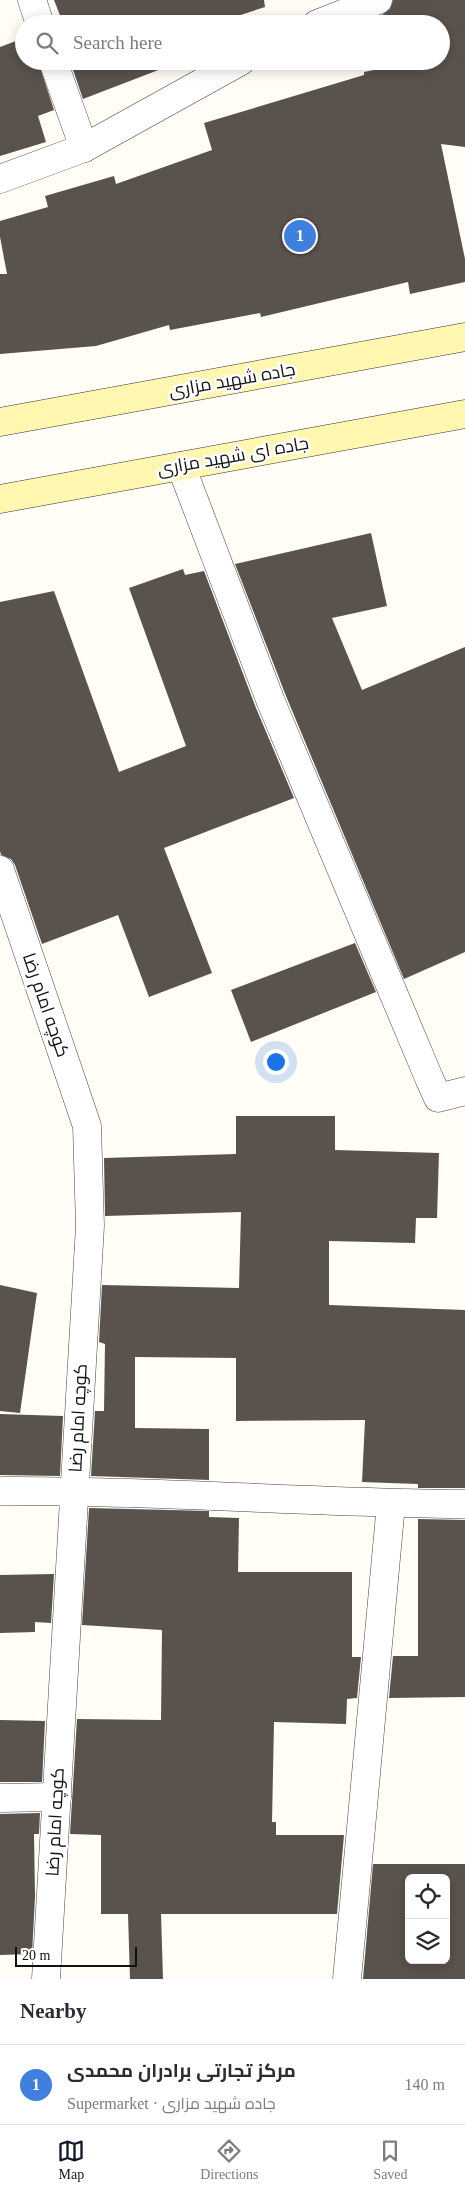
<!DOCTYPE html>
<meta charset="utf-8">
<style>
body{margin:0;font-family:"Times New Roman",Cairo,serif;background:#f7f7f7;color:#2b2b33}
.controls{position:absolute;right:15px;bottom:15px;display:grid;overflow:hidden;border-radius:8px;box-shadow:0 2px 12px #0003}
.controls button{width:45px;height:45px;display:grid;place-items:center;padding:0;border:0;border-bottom:1px solid #e1e1e2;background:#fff;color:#2b2b33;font:25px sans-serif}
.scale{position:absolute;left:15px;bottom:12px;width:122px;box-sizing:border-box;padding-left:5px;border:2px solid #111;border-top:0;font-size:14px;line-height:18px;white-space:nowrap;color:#111;-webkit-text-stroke:4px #fff;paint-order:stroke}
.you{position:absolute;left:275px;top:1061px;width:18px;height:18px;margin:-12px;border:4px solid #fff;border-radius:50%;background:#1a73e8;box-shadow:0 0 0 8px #1a73e833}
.badge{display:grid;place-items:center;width:32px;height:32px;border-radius:50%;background:#111827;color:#fff;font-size:16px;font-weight:700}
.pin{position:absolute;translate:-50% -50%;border:2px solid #fff;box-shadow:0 1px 5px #0006}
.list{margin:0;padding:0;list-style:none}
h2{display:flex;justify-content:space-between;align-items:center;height:65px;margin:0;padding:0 20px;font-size:21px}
h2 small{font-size:16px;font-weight:400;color:#7c7c81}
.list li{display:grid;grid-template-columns:32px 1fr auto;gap:15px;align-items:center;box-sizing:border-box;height:80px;padding:0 20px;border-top:1px solid #e1e1e2}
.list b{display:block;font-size:19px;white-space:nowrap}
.list p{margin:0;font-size:16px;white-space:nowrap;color:#7c7c81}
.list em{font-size:16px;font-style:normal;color:#7c7c81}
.icon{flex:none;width:28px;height:28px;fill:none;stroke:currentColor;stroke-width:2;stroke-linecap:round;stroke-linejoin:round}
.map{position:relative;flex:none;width:465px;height:1979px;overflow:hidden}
.search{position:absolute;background:#fff;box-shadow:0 2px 12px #0003;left:15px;right:15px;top:15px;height:55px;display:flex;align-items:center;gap:12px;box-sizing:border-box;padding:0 18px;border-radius:28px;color:#7c7c81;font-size:19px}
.sheet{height:145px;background:#fff}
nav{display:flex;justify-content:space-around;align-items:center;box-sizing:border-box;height:70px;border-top:1px solid #e1e1e2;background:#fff;font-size:14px;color:#7c7c81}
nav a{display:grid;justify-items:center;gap:2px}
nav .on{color:#111827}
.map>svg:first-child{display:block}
.building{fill:#5a524d;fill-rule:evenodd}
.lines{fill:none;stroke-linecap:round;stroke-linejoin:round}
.minor-casing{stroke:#444;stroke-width:29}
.secondary-casing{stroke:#333;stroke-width:29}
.minor{stroke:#fff;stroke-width:28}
.secondary{stroke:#fff6b0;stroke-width:28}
.labels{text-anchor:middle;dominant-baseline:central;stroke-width:5;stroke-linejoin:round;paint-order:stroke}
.street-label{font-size:18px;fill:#111;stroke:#fff}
</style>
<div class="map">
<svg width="465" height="1979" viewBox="0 0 465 1979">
<rect width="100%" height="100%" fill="#fffdf5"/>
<g class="building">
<polygon points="54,0 264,0 265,7 213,24 61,24 63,23"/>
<polygon points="393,0 465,0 465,147 441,144 465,259 465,282 410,294 408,282 261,317 260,313 170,330 169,325 96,346 0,354 0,274 7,274 0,237 0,221 48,207 45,196 114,176 116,184 212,150 204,123 364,75 364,72 383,68 383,61 441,61 441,24 382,24 382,15 390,9"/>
<polygon points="24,38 24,61 38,61 54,110 38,116 46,142 0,156 0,47"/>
<polygon points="70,61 174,61 174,64 83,99"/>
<polygon points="371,533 387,606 332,618 362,690 465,647 465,952 404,979 286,696 235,564"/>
<polygon points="183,569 185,575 204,571 256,708 294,798 164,848 212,973 149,997 118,915 42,944 15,865 11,859 1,855 0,851 0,602 54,591 119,772 186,746 129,588"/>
<polygon points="355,943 376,992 251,1042 231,990"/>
<polygon points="236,1116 335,1116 335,1150 439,1153 437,1218 416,1218 415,1243 329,1241 329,1305 465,1310 465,1488 418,1488 418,1484 362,1482 365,1420 236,1421 236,1358 135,1357 135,1428 209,1429 209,1480 91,1476 95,1411 104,1411 105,1344 99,1342 102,1285 239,1288 241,1212 105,1216 104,1158 236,1154"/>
<polygon points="0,1285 37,1293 20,1413 0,1411"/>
<polygon points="0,1414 63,1416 60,1476 0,1475"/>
<polygon points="89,1508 209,1511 209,1517 239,1518 238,1572 352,1572 352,1657 361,1657 357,1698 347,1699 346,1724 274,1722 272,1822 276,1822 276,1835 344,1835 337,1914 161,1914 163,1979 130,1979 128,1914 101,1914 101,1835 70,1834 77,1719 161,1720 162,1630 82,1625"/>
<polygon points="418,1519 465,1520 465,1697 389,1698 393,1656 418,1656"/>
<polygon points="54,1574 51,1623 35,1622 35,1632 0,1633 0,1575"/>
<polygon points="0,1720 45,1721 42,1782 0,1782"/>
<polygon points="40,1813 39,1834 34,1834 35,1897 32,1954 0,1955 0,1814"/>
<path d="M373,1864H465V1979H363ZM409,1878H446V1960H409Z"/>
</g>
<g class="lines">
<defs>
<g id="minor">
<polyline points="32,0 40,24"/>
<polyline points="317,24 378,0"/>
<polyline points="53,61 84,148"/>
<polyline points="0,179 84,148 241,61"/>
<polyline points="181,466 271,702 429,1078 438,1098 465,1091"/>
<polyline points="0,870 87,1126 90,1226 46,1979"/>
<path d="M0,1491C155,1490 310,1503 465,1504"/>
<polyline points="0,1798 57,1797"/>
<polyline points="347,1979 391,1504"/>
</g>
<g id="secondary">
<polyline points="0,422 465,337"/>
<polyline points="0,499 465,414"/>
</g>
</defs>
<use href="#minor" class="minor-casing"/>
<use href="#secondary" class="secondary-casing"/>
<use href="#minor" class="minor"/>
<use href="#secondary" class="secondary"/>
</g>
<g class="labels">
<g class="street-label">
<text transform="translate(232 380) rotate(-10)">جاده شهید مزاری</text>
<text transform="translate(233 456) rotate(-10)">جاده ای شهید مزاری</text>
<text transform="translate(46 1005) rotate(71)">کوچه امام رضا</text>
<text transform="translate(78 1418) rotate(-87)">کوچه امام رضا</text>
<text transform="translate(55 1822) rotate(-87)">کوچه امام رضا</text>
</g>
</g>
</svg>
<div class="controls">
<button><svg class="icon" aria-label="locate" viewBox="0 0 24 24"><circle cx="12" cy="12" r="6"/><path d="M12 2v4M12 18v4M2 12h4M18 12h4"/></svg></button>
<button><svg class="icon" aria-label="layers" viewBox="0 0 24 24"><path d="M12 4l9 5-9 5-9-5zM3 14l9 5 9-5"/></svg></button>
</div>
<div class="scale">20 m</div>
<div class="you"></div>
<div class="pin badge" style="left:300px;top:236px;background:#3f7fe0">1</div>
<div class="search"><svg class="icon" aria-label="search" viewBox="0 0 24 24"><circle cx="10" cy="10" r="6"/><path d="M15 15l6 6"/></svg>Search here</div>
</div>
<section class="sheet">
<h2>Nearby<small></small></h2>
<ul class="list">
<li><span class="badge" style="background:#3f7fe0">1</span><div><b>مرکز تجارتی برادران محمدی</b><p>Supermarket · جاده شهید مزاری</p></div><em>140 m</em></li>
</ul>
</section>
<nav>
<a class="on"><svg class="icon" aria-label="map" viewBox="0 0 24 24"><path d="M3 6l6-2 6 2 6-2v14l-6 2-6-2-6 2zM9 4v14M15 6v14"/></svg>Map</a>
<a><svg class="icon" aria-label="directions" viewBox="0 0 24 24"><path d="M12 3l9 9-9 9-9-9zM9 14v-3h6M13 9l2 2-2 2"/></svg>Directions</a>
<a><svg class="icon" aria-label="saved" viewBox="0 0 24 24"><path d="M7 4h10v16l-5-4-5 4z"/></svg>Saved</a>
</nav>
